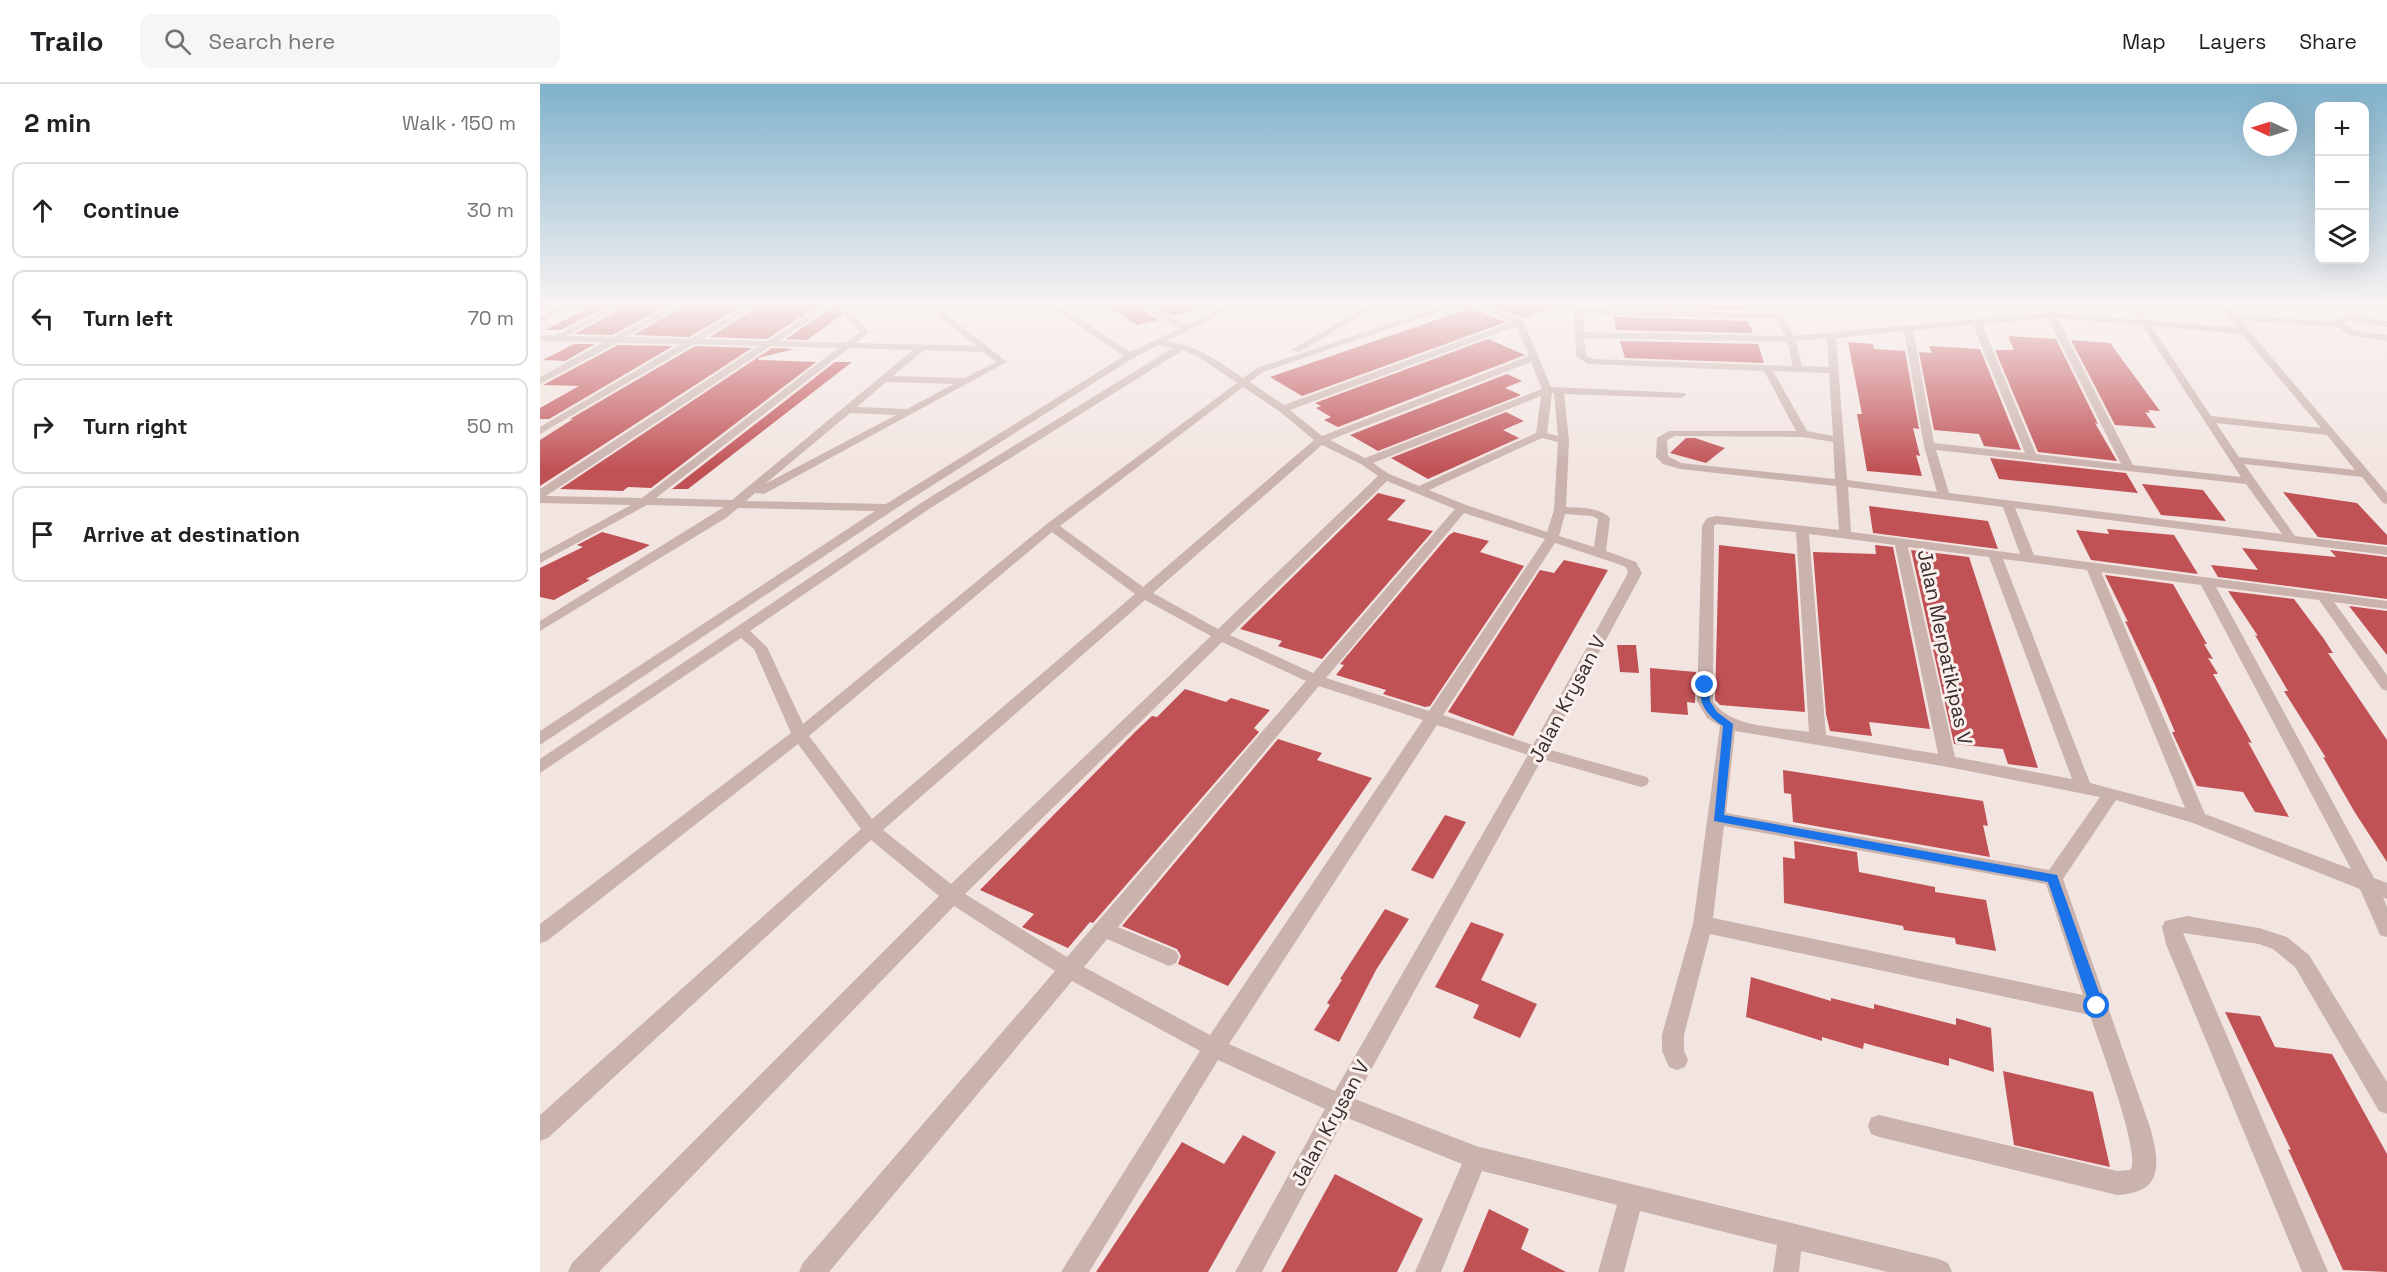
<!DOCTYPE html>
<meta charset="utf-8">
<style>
body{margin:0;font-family:"Space Grotesk",sans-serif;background:#f6f6f6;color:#202124}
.controls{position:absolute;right:18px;top:18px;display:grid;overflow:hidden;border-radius:12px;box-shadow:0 6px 24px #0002}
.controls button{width:54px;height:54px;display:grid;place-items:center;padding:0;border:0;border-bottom:2px solid #e0e0e0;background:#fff;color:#202124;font:30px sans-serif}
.compass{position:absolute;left:1703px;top:18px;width:54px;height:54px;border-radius:50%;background:#fff;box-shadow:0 6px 24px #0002;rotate:274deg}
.stop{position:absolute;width:18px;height:18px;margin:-14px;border:4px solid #1a73e8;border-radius:50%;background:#fff}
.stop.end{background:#1a73e8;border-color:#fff;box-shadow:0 2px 6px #0008}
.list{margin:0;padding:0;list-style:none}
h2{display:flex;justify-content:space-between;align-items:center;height:78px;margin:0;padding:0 24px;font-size:26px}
h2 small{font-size:20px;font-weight:400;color:#757577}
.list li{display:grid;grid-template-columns:39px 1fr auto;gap:18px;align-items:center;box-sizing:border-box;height:96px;margin:0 12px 12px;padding:0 12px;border:2px solid #e0e0e0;border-radius:12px}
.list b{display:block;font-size:22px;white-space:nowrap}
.list em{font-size:20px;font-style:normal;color:#757577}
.icon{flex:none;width:33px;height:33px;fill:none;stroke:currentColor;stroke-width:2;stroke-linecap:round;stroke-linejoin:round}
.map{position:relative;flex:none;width:1847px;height:1188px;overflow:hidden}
header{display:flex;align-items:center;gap:36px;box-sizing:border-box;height:84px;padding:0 30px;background:#fff;border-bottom:2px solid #e0e0e0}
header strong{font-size:28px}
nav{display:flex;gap:33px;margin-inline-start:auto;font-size:21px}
.search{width:420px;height:54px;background:#f6f6f6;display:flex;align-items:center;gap:15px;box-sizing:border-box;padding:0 21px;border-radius:12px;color:#757577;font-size:22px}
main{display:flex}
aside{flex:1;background:#fff}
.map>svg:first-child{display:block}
.building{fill:#c05155}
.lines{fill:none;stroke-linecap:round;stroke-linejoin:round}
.path{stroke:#b69c97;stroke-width:2;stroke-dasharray:1.5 1.5;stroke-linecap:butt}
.minor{fill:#cab2ad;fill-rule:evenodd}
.route{fill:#1a73e8}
.labels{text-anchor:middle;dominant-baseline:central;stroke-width:6;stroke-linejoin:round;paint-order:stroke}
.street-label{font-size:20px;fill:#392c2b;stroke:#faf0ed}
</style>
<header>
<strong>Trailo</strong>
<div class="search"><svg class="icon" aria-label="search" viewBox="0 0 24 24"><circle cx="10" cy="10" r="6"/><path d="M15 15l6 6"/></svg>Search here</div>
<nav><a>Map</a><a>Layers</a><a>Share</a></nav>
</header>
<main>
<aside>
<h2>2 min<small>Walk · 150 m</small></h2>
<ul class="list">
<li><svg class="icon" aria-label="ahead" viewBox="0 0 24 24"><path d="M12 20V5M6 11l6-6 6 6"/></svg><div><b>Continue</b></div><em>30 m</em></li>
<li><svg class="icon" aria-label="left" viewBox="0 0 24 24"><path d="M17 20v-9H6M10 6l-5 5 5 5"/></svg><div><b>Turn left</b></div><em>70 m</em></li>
<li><svg class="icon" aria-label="right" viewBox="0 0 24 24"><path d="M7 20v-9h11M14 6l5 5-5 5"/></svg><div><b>Turn right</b></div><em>50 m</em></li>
<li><svg class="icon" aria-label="arrive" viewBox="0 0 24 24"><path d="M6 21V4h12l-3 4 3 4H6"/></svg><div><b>Arrive at destination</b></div></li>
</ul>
</aside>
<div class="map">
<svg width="1847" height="1188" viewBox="0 0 1847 1188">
<rect width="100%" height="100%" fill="#f2e5e1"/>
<g class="building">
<polygon points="57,220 73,220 21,246 5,246"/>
<polygon points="89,220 130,220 72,251 35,250"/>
<polygon points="146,220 206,220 149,253 94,251"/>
<polygon points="222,220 281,220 227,255 170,253"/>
<polygon points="565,220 594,220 618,236 597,241"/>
<polygon points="610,220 653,220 654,226 633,232"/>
<polygon points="945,220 1014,220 1015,223 983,234"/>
<polygon points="1073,220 1201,220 1204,226 1073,223"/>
<polygon points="295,222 303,230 267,256 246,255"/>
<polygon points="931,224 966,238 762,312 730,293"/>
<polygon points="1074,233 1208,237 1213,249 1076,246"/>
<polygon points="1468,252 1516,255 1558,340 1555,339 1577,377 1498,368 1455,266 1474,266"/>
<polygon points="948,255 985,271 798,343 784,336 791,333 776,324 781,322 775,319"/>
<polygon points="1531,256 1570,259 1620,327 1608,326 1610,329 1605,328 1616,344 1575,341"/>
<polygon points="1080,257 1218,260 1224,279 1085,274"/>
<polygon points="1308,258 1333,260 1334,265 1365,267 1379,345 1373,344 1380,372 1376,371 1382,392 1327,387 1317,330 1322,330"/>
<polygon points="34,260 55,260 25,277 3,276"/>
<polygon points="78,261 133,262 9,335 0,335 0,324 39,302 3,301"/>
<polygon points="155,262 212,264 0,402 0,356 33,335 30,335"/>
<polygon points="1389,262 1440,265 1481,366 1444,362 1439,350 1394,346 1379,268 1392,269"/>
<polygon points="232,264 254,265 218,274 219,276 276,278 111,404 88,403 83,407 20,405"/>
<polygon points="295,278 312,278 148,405 132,405"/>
<polygon points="967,290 982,297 965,304 981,311 838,367 810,351"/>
<polygon points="966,328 984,337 963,346 979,354 888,395 851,374"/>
<polygon points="1146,354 1155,354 1185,364 1166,379 1130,369"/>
<polygon points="1450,374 1586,389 1598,409 1459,395"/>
<polygon points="1602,400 1663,406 1686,437 1621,431"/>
<polygon points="1743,408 1817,419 1847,451 1847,461 1778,453"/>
<polygon points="838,409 866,416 847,436 893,447 782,575 738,562 742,557 700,545"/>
<polygon points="1329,422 1448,437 1458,465 1333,449"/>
<polygon points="1567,445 1634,451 1658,490 1551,476 1536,446 1569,450"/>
<polygon points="62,448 110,461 46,495 50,496 14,516 0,513 0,484 43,463 37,461"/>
<polygon points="914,448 949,457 940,468 984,482 890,622 885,623 843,610 846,606 796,591 804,581 800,580 909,451"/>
<polygon points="1179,461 1255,470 1265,628 1180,621 1175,616"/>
<polygon points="1335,461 1353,463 1390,645 1329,638 1332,652 1290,647 1286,630 1273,468 1336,470"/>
<polygon points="1702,464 1796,473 1790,466 1847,473 1847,515 1678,493 1671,481 1718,486"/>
<polygon points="1371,466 1429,473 1498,684 1468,680 1463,665 1414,660"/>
<polygon points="1024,476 1068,486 973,652 908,628 1000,486 1014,489"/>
<polygon points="1565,491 1633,500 1667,560 1664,560 1673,575 1668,574 1678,590 1673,590 1712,659 1708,658 1749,733 1715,728 1703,708 1657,702 1632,648 1635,648 1615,601 1585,537 1588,538"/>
<polygon points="1688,507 1754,515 1784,555 1793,569 1788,569 1847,656 1847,778 1814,727 1783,673 1786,674 1744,607 1748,607 1715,551 1718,552"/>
<polygon points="1809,522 1847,527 1847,571"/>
<polygon points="1077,561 1096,561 1099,589 1080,588"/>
<polygon points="1110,584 1156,588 1155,619 1147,618 1148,631 1111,628"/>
<polygon points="645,605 686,618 691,614 730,626 714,644 719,648 553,839 550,838 528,864 482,843 494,830 440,806 595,648 612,632 617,633"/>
<polygon points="738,655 782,669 777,676 832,694 688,902 638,880 641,872 637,865 582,842"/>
<polygon points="1243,686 1443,717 1448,742 1443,741 1450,773 1253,738 1251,710 1244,709"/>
<polygon points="905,731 926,738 893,795 871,786"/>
<polygon points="1254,757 1317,768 1319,788 1395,803 1395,808 1446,816 1456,867 1416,860 1415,854 1364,846 1363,842 1244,819 1243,773 1255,775"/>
<polygon points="845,825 869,835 836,886 799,958 774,946 790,921 787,919 802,896 800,895"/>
<polygon points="931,838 964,850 941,896 997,920 980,954 933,934 939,921 895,903"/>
<polygon points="1211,893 1291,917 1291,914 1334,925 1334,920 1416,941 1416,934 1451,944 1454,988 1409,974 1409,982 1324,959 1323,965 1282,953 1282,957 1206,933"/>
<polygon points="1685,928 1720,932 1735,963 1792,970 1847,1070 1847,1188 1803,1186 1748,1065 1751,1066"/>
<polygon points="1463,987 1553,1008 1570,1083 1474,1061"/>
<polygon points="703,1051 736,1068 668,1188 556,1188 642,1058 684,1080"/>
<polygon points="795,1090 883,1135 857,1188 741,1188"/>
<polygon points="949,1125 989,1145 981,1165 1026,1188 923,1188"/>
</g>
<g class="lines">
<polyline class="path" points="712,225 722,220"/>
<g class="minor">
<polygon points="26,220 36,220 0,238 0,232"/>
<path d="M77,220H87L26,252L73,253L134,220H144L86,253L150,255L210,220H220L162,255L228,257L285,220H294L239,257L305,259L320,248L297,220H305L329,248L316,259L436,262L384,220H393L467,278L224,410L215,409L206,417L346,420L584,272L507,220H516L590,268L639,245L596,220H606L646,241L690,220H700L627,257C657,261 679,278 703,294L717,284L910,220H922L723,288L710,298L744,321L972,238L928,220H939L983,236L1011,303L1145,309L1146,311L1141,314L1024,310L1029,356L1026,423C1041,424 1059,423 1070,434L1066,467L1096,478L1102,489L1007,665L1107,693L1109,697L1107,701L1101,703L1002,675L815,1015L936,1062L1399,1175L1408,1179L1412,1188H1348L1261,1167L1259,1188H1233L1237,1161L1100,1127L1084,1188H1058L1077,1121L942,1087L901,1188H875L922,1080L805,1033L722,1188H695L785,1025L678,976L549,1188H521L660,967L532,897L289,1188H259L263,1179L515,887L414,822L59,1188H28L32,1179L399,812L331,756L8,1054L0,1057V1031L321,745L258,660L7,857L0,859V840L251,649L214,565L201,554L0,689V675L384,417L633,264L619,261L593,274L352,427L0,661V647L335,427L198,424L186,434L0,547V537L184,423L107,421L0,479V470L91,421L0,419V405L219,262L154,260L0,350V343L141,260L77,259L0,300V293L64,258L0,257V251L15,252ZM977,242L989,272L782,352L750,326ZM231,262L298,264L102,414L6,412ZM309,264L373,266L192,416L116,414ZM384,266L443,268L456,278L425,294L353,292ZM643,266L659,273L697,299L508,439L263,640L227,563L210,547L392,423ZM991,278L1002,305L825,374L790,356ZM346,298L414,300L367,325L317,323ZM703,303L739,327L774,356L603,503L520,442ZM1012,309H1014L1018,352L1007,349ZM1001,312L996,349L879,402L849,390L833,379ZM310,329L356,331L225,400ZM1002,354L1018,358L1014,426L1007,448L926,421L889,406ZM782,361L821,380L838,392L678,545L613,509ZM847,397L915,425L773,589L690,551ZM924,429L1005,455L889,627L786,594ZM1025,430L1052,432L1058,435L1054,463L1019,452ZM512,448L595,510L332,735L269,652ZM1015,459L1078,480L1086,483L1088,489L993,661L903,631ZM605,516L671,552L411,800L343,746ZM682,558L766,597L527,873L425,810ZM779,602L883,636L670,951L544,883L567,855L629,882L636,879L639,873L636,867L578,843ZM897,641L988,671L795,1007L689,960Z"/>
<polygon points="831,220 841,220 759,268 751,266"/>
<path d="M1034,220H1042V225L1233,229L1228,220H1236L1254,252L1505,229L1501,220H1509L1514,229L1598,236L1588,220H1596L1607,236L1698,244L1678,220H1686L1696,231L1791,238L1809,231L1798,220H1807L1822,233L1847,237V243L1809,236L1802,238L1815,247L1847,251V257L1810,251L1798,243L1700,236L1847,409V420L1843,419L1822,393L1704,380L1755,452L1847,463V471L1475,424L1494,471L1847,517V525L1794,518L1847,591V607L1842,605L1779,516L1676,503L1834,794L1847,799V815L1843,813L1847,823V853L1840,851L1820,805L1653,739L1576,716L1523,795L1610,1043C1620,1079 1624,1109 1577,1111L1339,1053L1331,1050L1328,1042L1331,1034L1339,1031L1577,1087L1590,1086C1603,1072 1557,954 1550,931L1170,850L1144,951V967L1148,976L1145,983L1137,986L1129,983L1122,967V951L1153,840L1180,642L1167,634L1157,617L1162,442L1167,434L1177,432L1299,446L1296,402L1140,385L1123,380L1116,373L1117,354L1129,347H1256L1224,287L1048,280L1036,272ZM1043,230L1236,235L1245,252L1044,248ZM1508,234L1581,380L1496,370L1442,240ZM1517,234L1602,241L1701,393L1593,381ZM1433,241L1485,369L1394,359L1373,246ZM1611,242L1702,250L1781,344L1671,332ZM1364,247L1384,362L1397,408L1307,396L1296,254ZM1044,254L1247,258L1253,282L1053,275L1046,271ZM1287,254L1289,283L1262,282L1256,257ZM1233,287L1289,289L1293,352L1267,347ZM1676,339L1787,351L1815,386L1699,373ZM1135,352L1263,353L1293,358L1295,395L1141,379L1128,372L1127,356ZM1396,366L1706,400L1742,450L1409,409ZM1308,403L1463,423L1480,470L1311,448ZM1177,440L1256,448L1269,648C1240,643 1189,644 1173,617L1174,442ZM1269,450L1355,461L1398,670L1286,651ZM1368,463L1449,473L1532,695L1415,673ZM1463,475L1547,486L1645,724L1550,699ZM1561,488L1661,501L1811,785L1665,730ZM1195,647L1408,683L1560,713L1509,786L1186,729ZM1184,742L1506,800L1543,911L1173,834Z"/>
<polygon points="1647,832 1719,844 1747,853 1769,871 1847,998 1847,1030 1839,1027 1755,883 1733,865 1719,860 1643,849 1788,1188 1762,1188 1626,860 1622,843 1625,837"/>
</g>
</g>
<linearGradient id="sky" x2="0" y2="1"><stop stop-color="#7fb2cc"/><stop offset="0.57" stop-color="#f9f3f2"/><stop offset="1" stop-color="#f9f3f2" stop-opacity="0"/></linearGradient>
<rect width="1847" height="386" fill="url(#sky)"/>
<path class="route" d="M1162,598H1169L1170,617L1177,628L1193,640L1184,731L1517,791L1564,922L1562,927L1557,929L1550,922L1508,798L1174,737L1183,642C1167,631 1156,618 1162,598Z"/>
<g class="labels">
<g class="street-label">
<text transform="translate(1405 563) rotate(78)">Jalan Merpatikipas V</text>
<text transform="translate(1027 615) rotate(-62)">Jalan Krysan V</text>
<text transform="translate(790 1039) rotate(-61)">Jalan Krysan V</text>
</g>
</g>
</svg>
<div class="controls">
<button>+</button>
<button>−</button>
<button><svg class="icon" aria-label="layers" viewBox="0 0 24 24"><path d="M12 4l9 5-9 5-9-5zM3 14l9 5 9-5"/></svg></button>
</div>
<svg class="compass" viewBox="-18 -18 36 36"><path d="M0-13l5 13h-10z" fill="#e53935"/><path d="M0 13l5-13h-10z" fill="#757577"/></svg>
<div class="stop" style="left:1557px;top:922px"></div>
<div class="stop end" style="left:1165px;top:601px"></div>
</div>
</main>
